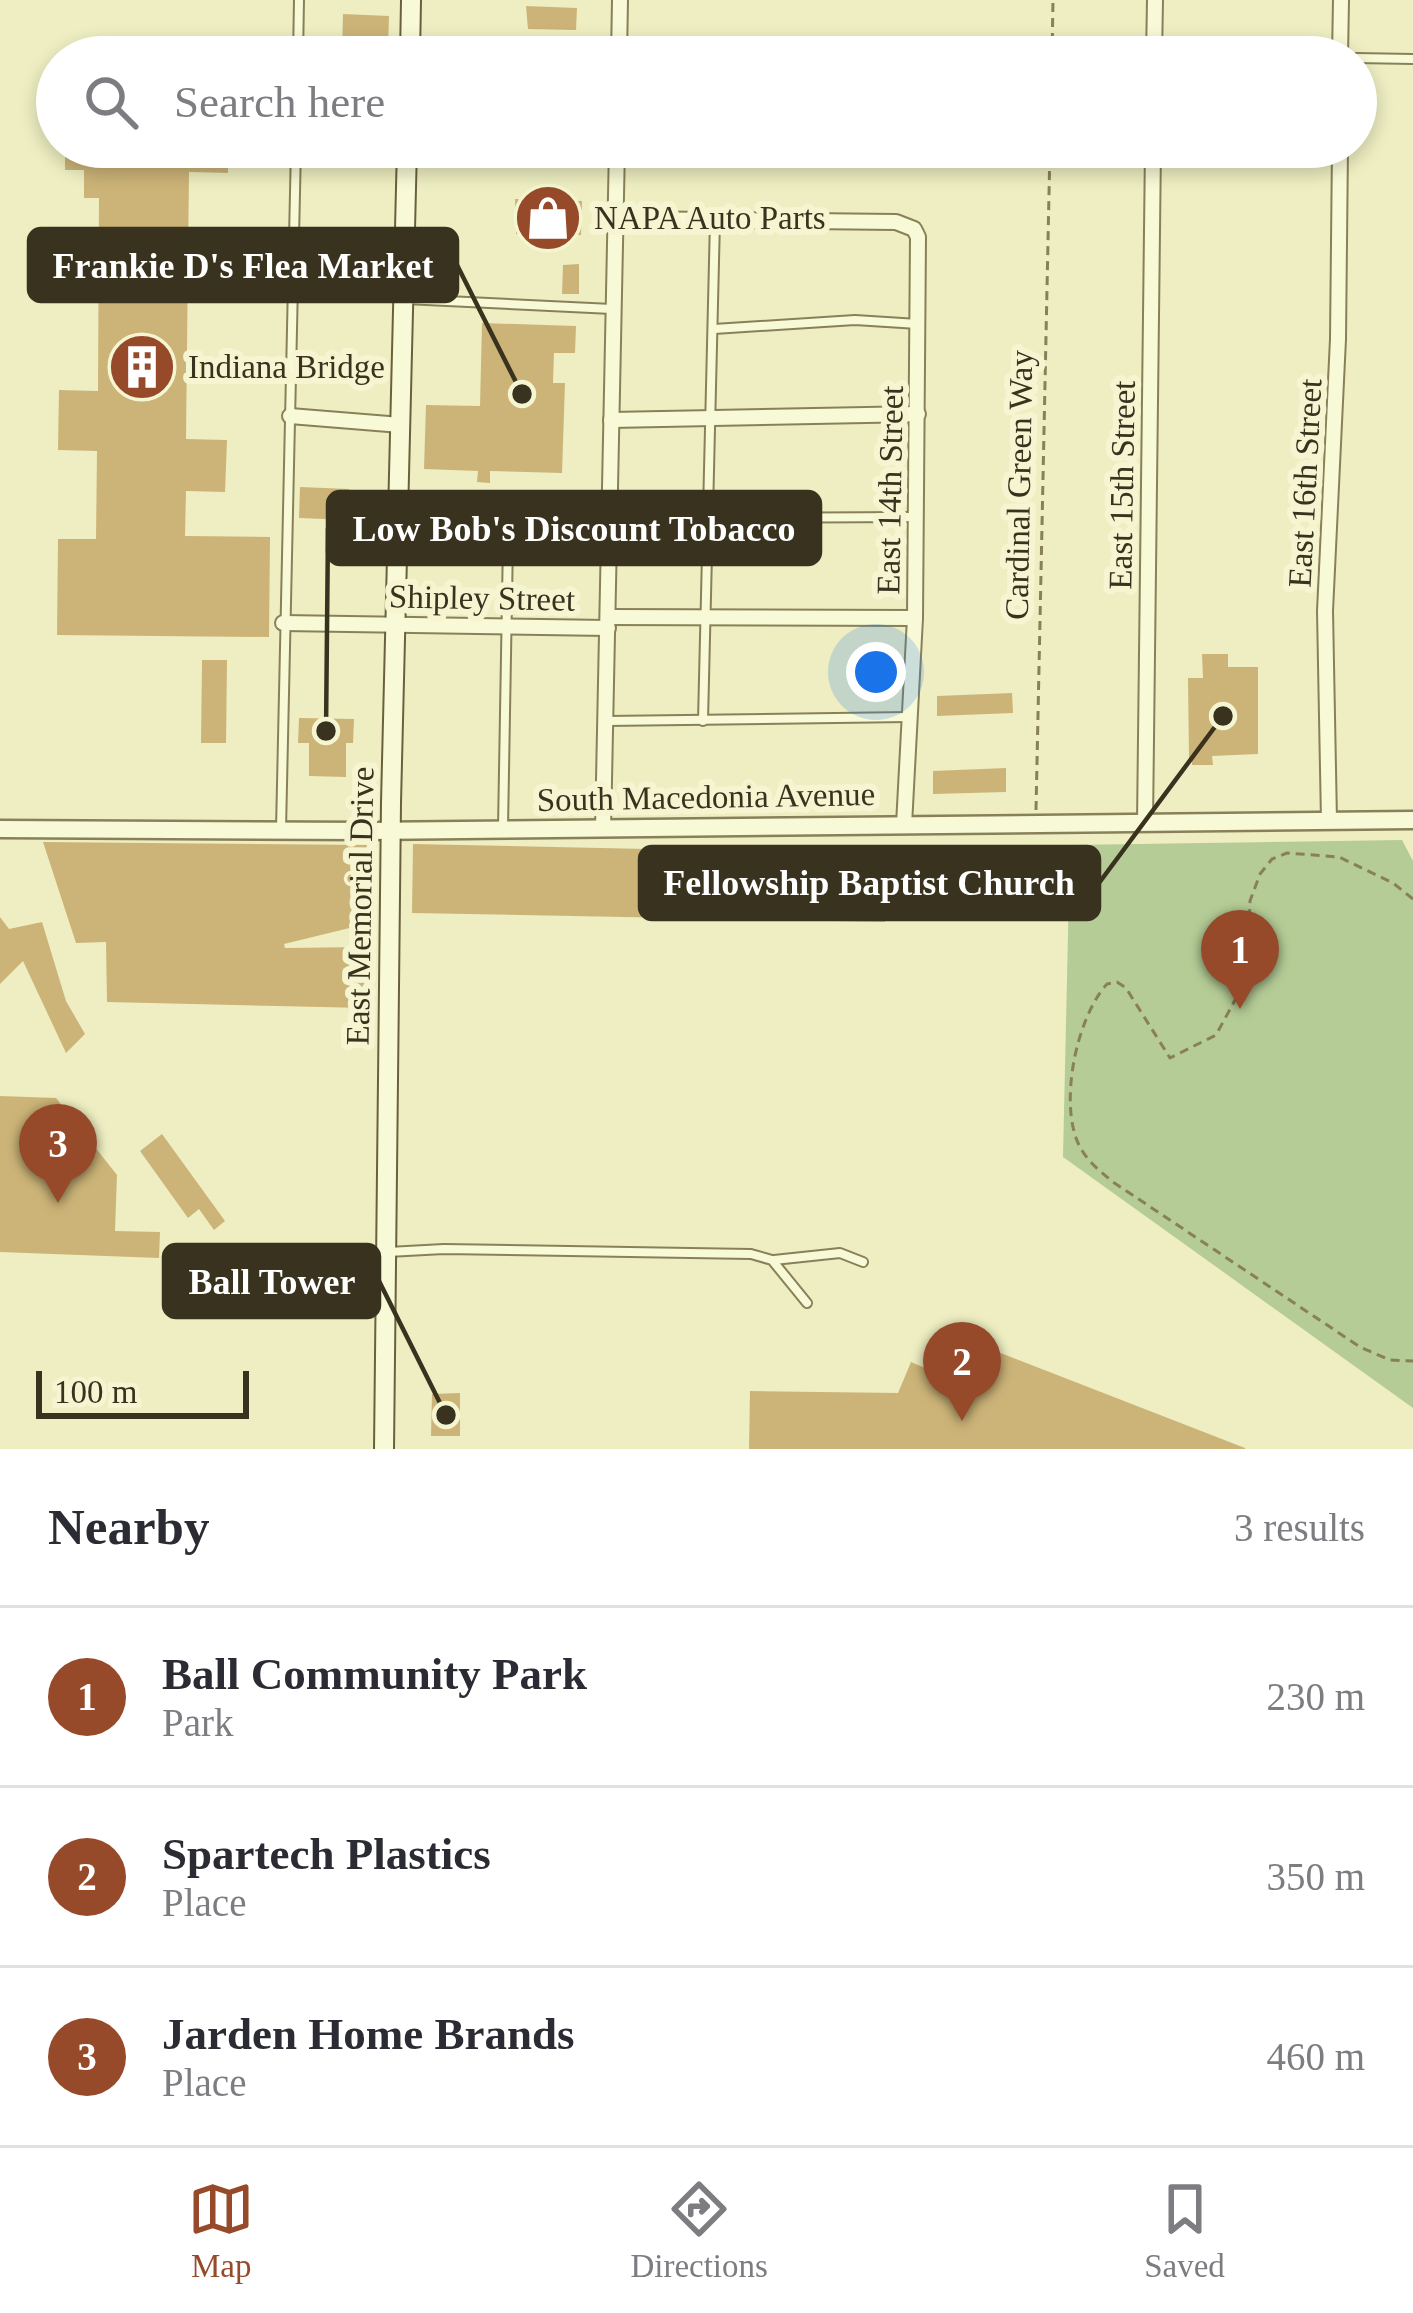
<!DOCTYPE html>
<style>
body{margin:0;font-family:Georgia,serif;background:#f2f2f3;color:#2b2b33}
.scale{position:absolute;left:36px;bottom:30px;width:213px;box-sizing:border-box;padding-left:12px;border:6px solid #38321e;border-top:0;font-size:33px;line-height:42px;white-space:nowrap;color:#38321e;-webkit-text-stroke:9px #f5f5d2;paint-order:stroke}
.you{position:absolute;left:876px;top:672px;width:42px;height:42px;margin:-30px;border:9px solid #fff;border-radius:50%;background:#1a73e8;box-shadow:0 0 0 18px #1a73e833}
.badge{display:grid;place-items:center;width:78px;height:78px;border-radius:50%;background:#964a2a;color:#fff;font-size:39px;font-weight:700}
.pin{position:absolute;translate:-50% -99px;filter:drop-shadow(0 3px 6px #0008)}
.pin::after{content:'';position:absolute;top:63px;width:42px;height:36px;background:inherit;clip-path:polygon(0 0,100% 0,50% 100%)}
.list{margin:0;padding:0;list-style:none}
h2{display:flex;justify-content:space-between;align-items:center;height:156px;margin:0;padding:0 48px;font-size:51px}
h2 small{font-size:39px;font-weight:400;color:#7c7c81}
.list li{display:grid;grid-template-columns:78px 1fr auto;gap:36px;align-items:center;box-sizing:border-box;height:180px;padding:0 48px;border-top:3px solid #e1e1e2}
.list b{display:block;font-size:45px;white-space:nowrap}
.list p{margin:0;font-size:39px;white-space:nowrap;color:#7c7c81}
.list em{font-size:39px;font-style:normal;color:#7c7c81}
.icon{flex:none;width:66px;height:66px;fill:none;stroke:currentColor;stroke-width:2;stroke-linecap:round;stroke-linejoin:round}
.map{position:relative;flex:none;width:1413px;height:1449px;overflow:hidden}
.search{position:absolute;background:#fff;box-shadow:0 6px 18px #0003;left:36px;right:36px;top:36px;height:132px;display:flex;align-items:center;gap:30px;box-sizing:border-box;padding:0 42px;border-radius:66px;color:#7c7c81;font-size:45px}
.sheet{height:696px;background:#fff}
nav{display:flex;justify-content:space-around;align-items:center;box-sizing:border-box;height:168px;border-top:3px solid #e1e1e2;background:#fff;font-size:33px;color:#7c7c81}
nav a{display:grid;justify-items:center;gap:6px}
nav .on{color:#964a2a}
.map>svg:first-child{display:block}
.green{fill:#b5cc96}
.building{fill:#ccb478}
.lines{fill:none;stroke-linecap:round;stroke-linejoin:round}
.service-casing{stroke:#888059;stroke-width:12}
.minor-casing{stroke:#888059;stroke-width:18}
.tertiary-casing{stroke:#888059;stroke-width:21}
.secondary-casing{stroke:#69613d;stroke-width:22}
.path{stroke:#888059;stroke-width:3;stroke-dasharray:9 6;stroke-linecap:butt}
.service{stroke:#f8f9d6;stroke-width:8}
.minor{stroke:#f8f9d6;stroke-width:14}
.tertiary{stroke:#f8f9d6;stroke-width:16}
.secondary{stroke:#f8f9d6;stroke-width:18}
.labels{text-anchor:middle;dominant-baseline:central;stroke-width:12;stroke-linejoin:round;paint-order:stroke}
.poi-label{font-size:33px;fill:#38321e;stroke:#f5f5d2;text-anchor:start}
.street-label{font-size:33px;fill:#38321e;stroke:#f5f5d2}
.leader{fill:none;stroke:#38321e;stroke-width:4.5}
.callout-dot{fill:#38321e;stroke:#f5f5d2;stroke-width:4.5}
.callout{fill:#38321e;stroke:#38321e;stroke-width:4.5}
.callout-label{font-size:36px;text-anchor:middle;font-weight:bold;fill:#fff}
</style>
<div class="map">
<svg width="1413" height="1449" viewBox="0 0 1413 1449">
<rect width="100%" height="100%" fill="#eeeec2"/>
<polygon class="green" points="1402,840 1413,861 1413,1408 1063,1157 1070,845"/>
<g class="building">
<polygon points="526,6 577,8 576,30 528,29"/>
<polygon points="343,14 389,16 388,48 342,48"/>
<polygon points="65,147 228,147 228,173 189,172 186,439 227,440 225,492 186,491 185,536 270,537 269,637 57,635 58,539 96,539 97,451 58,450 59,390 98,391 99,198 84,198 84,170 65,170"/>
<polygon points="326,147 372,147 372,164 326,163"/>
<polygon points="515,199 582,201 581,235 516,234"/>
<polygon points="579,264 579,294 562,294 563,265"/>
<polygon points="482,323 576,326 575,353 554,353 553,383 565,383 562,473 490,471 490,483 477,482 478,471 424,469 426,405 480,406"/>
<polygon points="300,487 349,489 349,520 299,518"/>
<polygon points="1202,654 1228,654 1228,667 1258,667 1258,754 1212,756 1213,765 1192,765 1192,758 1189,758 1188,678 1203,678"/>
<polygon points="202,660 227,660 226,743 201,743"/>
<polygon points="1012,693 1013,713 937,716 937,696"/>
<polygon points="299,718 354,719 353,743 346,743 346,777 309,776 309,743 298,743"/>
<polygon points="1006,768 1006,792 933,794 933,771"/>
<polygon points="43,842 367,845 366,924 284,944 285,948 366,947 365,1008 107,1002 106,942 76,943"/>
<polygon points="413,844 886,854 885,922 412,913"/>
<polygon points="0,917 9,929 42,922 66,1001 85,1034 66,1053 23,961 0,984"/>
<polygon points="0,1096 56,1098 117,1175 115,1231 160,1232 159,1258 0,1252"/>
<polygon points="162,1134 225,1221 214,1230 199,1209 188,1218 140,1151"/>
<polygon points="980,1345 1245,1448 1245,1449 749,1449 750,1391 898,1393 911,1362 962,1384"/>
<polygon points="460,1393 460,1436 431,1436 432,1394"/>
</g>
<g class="lines">
<defs>
<g id="service">
<polyline points="298,57 299,0"/>
<polyline points="1356,58 1413,59"/>
<polyline points="405,299 612,309"/>
<polyline points="714,329 855,320 918,324"/>
<polyline points="708,518 915,517"/>
<polyline points="606,721 909,717"/>
<polyline points="703,721 715,220"/>
<polyline points="503,828 508,541"/>
<polyline points="281,830 296,147"/>
<polyline points="388,1252 444,1249 751,1254 772,1260 807,1303"/>
<polyline points="774,1260 840,1253 863,1262"/>
</g>
<g id="minor">
<polyline points="619,57 620,0"/>
<polyline points="1154,57 1155,0"/>
<polyline points="1340,57 1341,0"/>
<polyline points="615,219 896,222 914,229 918,237 915,618 904,825"/>
<polyline points="290,416 401,425"/>
<polyline points="611,420 918,414"/>
<polyline points="608,617 915,618"/>
<polyline points="283,623 608,628"/>
<polyline points="1329,821 1325,611 1338,339 1340,147"/>
<polyline points="1145,823 1153,147"/>
<polyline points="603,829 617,147"/>
</g>
<polyline id="tertiary" points="0,829 368,831 1413,820"/>
<g id="secondary">
<polyline points="410,57 411,0"/>
<polyline points="384,1449 391,803 407,147"/>
</g>
</defs>
<use href="#service" class="service-casing"/>
<use href="#minor" class="minor-casing"/>
<use href="#tertiary" class="tertiary-casing"/>
<use href="#secondary" class="secondary-casing"/>
<g class="path">
<polyline points="1052,57 1053,0"/>
<polyline points="1036,810 1050,147"/>
<path d="M1413,899L1393,883L1339,857L1287,853L1272,859L1260,874L1250,901L1247,978L1216,1035L1170,1058L1126,988L1117,982L1107,984C1076,1018 1058,1106 1080,1147C1088,1162 1101,1172 1113,1182L1360,1347L1390,1360L1413,1361"/>
</g>
<use href="#service" class="service"/>
<use href="#minor" class="minor"/>
<use href="#tertiary" class="tertiary"/>
<use href="#secondary" class="secondary"/>
</g>
<defs>
<symbol id="shop-disc" viewBox="-11 -11 22 22"><circle r="9.5" fill="#964a2a" stroke="#f5f5d2"/><path d="M-5-2.5h2.3a2.7 3.5 0 0 1 5.4 0H5L5.5 6h-11ZM-1.5-2.5h3a1.5 2.3 0 0 0-3 0Z" fill="#fff"/></symbol>
<symbol id="building-disc" viewBox="-11 -11 22 22"><circle r="9.5" fill="#964a2a" stroke="#f5f5d2"/><path d="M-4-6H4V6H1V3H-1V6H-4ZM-2.5-4.3h1.7v1.8h-1.7ZM.8-4.3h1.7v1.8H.8ZM-2.5-1h1.7V.8h-1.7ZM.8-1h1.7V.8H.8Z" fill="#fff"/></symbol>
</defs>
<g fill-rule="evenodd">
<use href="#shop-disc" x="510" y="180" width="76" height="76"/>
<use href="#building-disc" x="104" y="329" width="76" height="76"/>
</g>
<g class="labels">
<g class="poi-label">
<text x="594" y="218">NAPA Auto Parts</text>
<text x="188" y="367">Indiana Bridge</text>
</g>
<g class="street-label">
<text transform="translate(1305 483) rotate(-87)">East 16th Street</text>
<text transform="translate(1019 485) rotate(-89)">Cardinal Green Way</text>
<text transform="translate(1122 485) rotate(-89)">East 15th Street</text>
<text transform="translate(890 490) rotate(-89)">East 14th Street</text>
<text transform="translate(482 598) rotate(1)">Shipley Street</text>
<text transform="translate(706 797) rotate(-1)">South Macedonia Avenue</text>
<text transform="translate(360 906) rotate(-89)">East Memorial Drive</text>
</g>
</g>
<path class="leader" d="M522 394L457 265M326 731L328 528M1223 716L1099 883M446 1415L379 1281"/>
<g class="callout-dot">
<circle cx="522" cy="394" r="12"/>
<circle cx="326" cy="731" r="12"/>
<circle cx="1223" cy="716" r="12"/>
<circle cx="446" cy="1415" r="12"/>
</g>
<g class="callout">
<rect x="29" y="229" width="428" height="72" rx="12"/>
<rect x="328" y="492" width="492" height="72" rx="12"/>
<rect x="640" y="847" width="459" height="72" rx="12"/>
<rect x="164" y="1245" width="215" height="72" rx="12"/>
</g>
<g class="callout-label">
<text x="243" y="278">Frankie D's Flea Market</text>
<text x="574" y="541">Low Bob's Discount Tobacco</text>
<text x="869" y="895">Fellowship Baptist Church</text>
<text x="272" y="1294">Ball Tower</text>
</g>
</svg>
<div class="scale">100 m</div>
<div class="you"></div>
<div class="pin badge" style="left:1240px;top:1009px">1</div>
<div class="pin badge" style="left:962px;top:1421px">2</div>
<div class="pin badge" style="left:58px;top:1203px">3</div>
<div class="search"><svg class="icon" aria-label="search" viewBox="0 0 24 24"><circle cx="10" cy="10" r="6"/><path d="M15 15l6 6"/></svg>Search here</div>
</div>
<section class="sheet">
<h2>Nearby<small>3 results</small></h2>
<ul class="list">
<li><span class="badge">1</span><div><b>Ball Community Park</b><p>Park</p></div><em>230 m</em></li>
<li><span class="badge">2</span><div><b>Spartech Plastics</b><p>Place</p></div><em>350 m</em></li>
<li><span class="badge">3</span><div><b>Jarden Home Brands</b><p>Place</p></div><em>460 m</em></li>
</ul>
</section>
<nav>
<a class="on"><svg class="icon" aria-label="map" viewBox="0 0 24 24"><path d="M3 6l6-2 6 2 6-2v14l-6 2-6-2-6 2zM9 4v14M15 6v14"/></svg>Map</a>
<a><svg class="icon" aria-label="directions" viewBox="0 0 24 24"><path d="M12 3l9 9-9 9-9-9zM9 14v-3h6M13 9l2 2-2 2"/></svg>Directions</a>
<a><svg class="icon" aria-label="saved" viewBox="0 0 24 24"><path d="M7 4h10v16l-5-4-5 4z"/></svg>Saved</a>
</nav>
